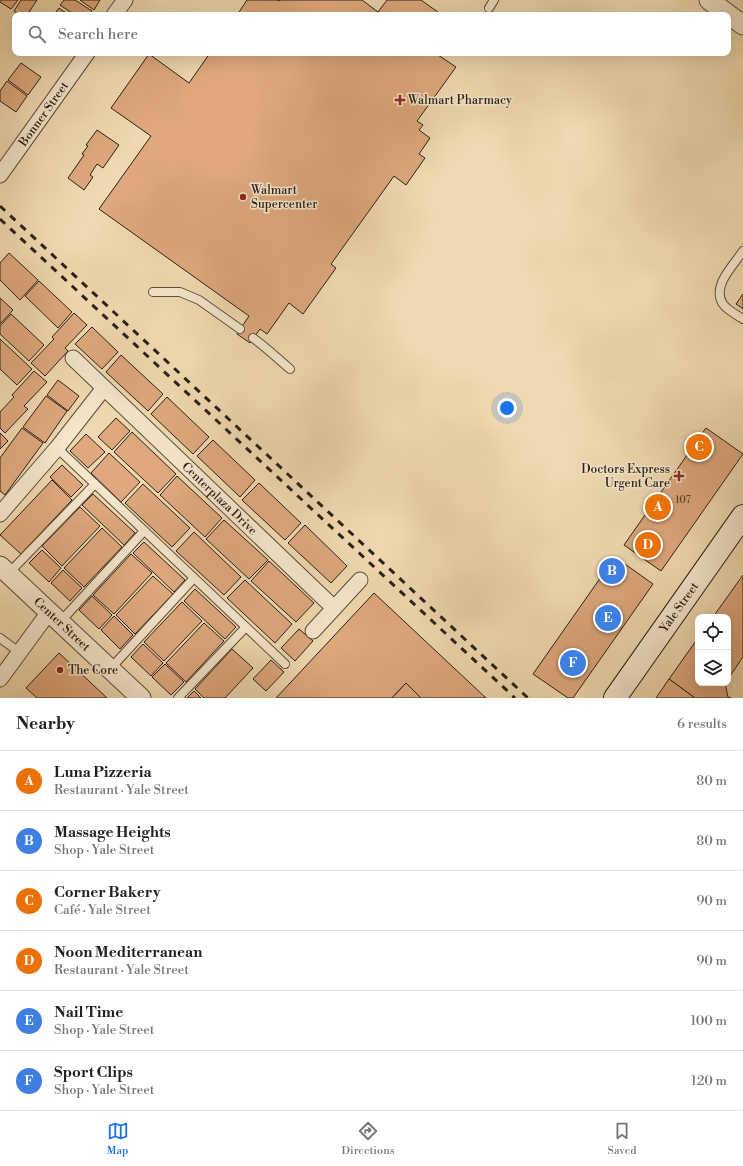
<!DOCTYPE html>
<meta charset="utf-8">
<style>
body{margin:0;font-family:"Libre Bodoni",serif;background:#f6f6f6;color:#202124}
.controls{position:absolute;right:12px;bottom:12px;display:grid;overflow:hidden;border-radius:8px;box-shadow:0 4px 16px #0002}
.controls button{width:36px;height:36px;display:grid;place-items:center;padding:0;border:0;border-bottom:1px solid #e0e0e0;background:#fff;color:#202124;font:20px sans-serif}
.you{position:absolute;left:507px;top:408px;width:14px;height:14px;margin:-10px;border:3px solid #fff;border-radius:50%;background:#1a73e8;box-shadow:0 0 0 6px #1a73e833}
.badge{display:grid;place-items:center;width:26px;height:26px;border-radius:50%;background:#1a73e8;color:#fff;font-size:13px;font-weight:700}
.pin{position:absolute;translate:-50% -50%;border:2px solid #fff;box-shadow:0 1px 4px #0006}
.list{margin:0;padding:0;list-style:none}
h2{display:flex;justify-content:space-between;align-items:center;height:52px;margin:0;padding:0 16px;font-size:17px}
h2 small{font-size:13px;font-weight:400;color:#757577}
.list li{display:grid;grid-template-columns:26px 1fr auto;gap:12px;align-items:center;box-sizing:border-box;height:60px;padding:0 16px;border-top:1px solid #e0e0e0}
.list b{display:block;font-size:15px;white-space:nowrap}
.list p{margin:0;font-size:13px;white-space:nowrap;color:#757577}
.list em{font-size:13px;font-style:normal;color:#757577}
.icon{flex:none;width:22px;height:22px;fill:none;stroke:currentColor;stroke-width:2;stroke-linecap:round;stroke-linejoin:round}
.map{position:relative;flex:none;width:743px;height:698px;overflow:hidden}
.search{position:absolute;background:#fff;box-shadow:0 4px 16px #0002;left:12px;right:12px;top:12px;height:44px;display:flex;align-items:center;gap:10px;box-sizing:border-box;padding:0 14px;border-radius:8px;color:#757577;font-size:15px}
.sheet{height:412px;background:#fff}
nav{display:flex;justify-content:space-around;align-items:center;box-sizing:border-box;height:56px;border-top:1px solid #e0e0e0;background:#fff;font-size:11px;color:#757577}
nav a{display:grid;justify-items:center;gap:2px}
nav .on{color:#1a73e8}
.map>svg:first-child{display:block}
.building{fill:#dfa87e;stroke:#2b2016}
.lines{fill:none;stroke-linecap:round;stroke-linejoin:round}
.service-casing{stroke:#5c4e3c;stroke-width:10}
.minor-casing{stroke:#5c4e3c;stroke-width:17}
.tertiary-casing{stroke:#5c4e3c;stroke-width:21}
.secondary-casing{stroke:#2b2016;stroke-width:24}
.service{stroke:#f5e6cc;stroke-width:8}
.minor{stroke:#f5e6cc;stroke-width:15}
.tertiary{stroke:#f5e6cc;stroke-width:19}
.secondary{stroke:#f5e6cc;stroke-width:22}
.rail{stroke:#2b2016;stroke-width:3;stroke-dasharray:7 7;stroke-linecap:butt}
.poi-dot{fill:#8f2418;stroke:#f5e6cc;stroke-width:1.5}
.labels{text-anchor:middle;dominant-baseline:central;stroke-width:3;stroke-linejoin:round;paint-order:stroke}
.number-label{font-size:10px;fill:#584230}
.poi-label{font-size:12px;fill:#2b2016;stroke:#f5e6cc;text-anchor:start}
.street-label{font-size:12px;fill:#2b2016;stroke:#f5e6cc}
</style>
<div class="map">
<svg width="743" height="698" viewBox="0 0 743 698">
<rect width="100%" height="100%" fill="#f0d9b0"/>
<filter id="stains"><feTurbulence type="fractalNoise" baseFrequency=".005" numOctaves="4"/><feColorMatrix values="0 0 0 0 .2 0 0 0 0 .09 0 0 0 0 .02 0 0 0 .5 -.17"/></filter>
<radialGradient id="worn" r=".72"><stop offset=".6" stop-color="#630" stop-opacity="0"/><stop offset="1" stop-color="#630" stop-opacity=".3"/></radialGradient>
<g class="building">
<polygon points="0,0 18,0 11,9 0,2"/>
<polygon points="21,0 37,0 27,15 19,15 14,11"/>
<polygon points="64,0 75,0 92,11 89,15 75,15 60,5"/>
<polygon points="80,0 100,0 94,10"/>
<polygon points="247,0 277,0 279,1 280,0 362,0 378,12 387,0 421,0 442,15 237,15"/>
<polygon points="59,8 69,15 54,15"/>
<polygon points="210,53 435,53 456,67 417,121 423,125 419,130 430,138 419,154 425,158 406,185 394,176 331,264 336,268 303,314 289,303 267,334 260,329 250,343 237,334 249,316 99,209 151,136 111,108 149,54 189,83"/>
<polygon points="21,63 41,77 28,95 8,80"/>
<polygon points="7,81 27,96 16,112 0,101 0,91"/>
<polygon points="97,130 119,145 103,168 97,164 90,175 93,177 84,190 68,178 84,155 82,154 88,146 86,145"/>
<polygon points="9,253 38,280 20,300 0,280 0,263"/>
<polygon points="39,281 72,312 58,328 25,296"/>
<polygon points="743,294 743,309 736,304"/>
<polygon points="0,298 13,310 0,324"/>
<polygon points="74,313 87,325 65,348 68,351 45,376 31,363 54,339 52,337"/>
<polygon points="11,314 44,345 29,361 0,334 0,326"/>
<polygon points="92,327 118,352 102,369 75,344"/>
<polygon points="0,339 32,369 17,385 0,369"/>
<polygon points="121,355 163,394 148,411 106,372"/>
<polygon points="34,371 47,382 24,406 28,409 5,433 0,428 0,412 14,397 12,395"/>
<polygon points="58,380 79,396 68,411 47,395"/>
<polygon points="46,396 67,411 45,443 23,427"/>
<polygon points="167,397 209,437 193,454 151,414"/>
<polygon points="116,418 130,431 112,450 98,437"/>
<polygon points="22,428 43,443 5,495 0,491 0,458"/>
<polygon points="706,428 743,454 661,571 624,545"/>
<polygon points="132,432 176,474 158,493 114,452"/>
<polygon points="0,433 8,441 0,449"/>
<polygon points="86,434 105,452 88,468 70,451"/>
<polygon points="213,440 255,480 240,497 197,456"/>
<polygon points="109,453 140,482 121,502 91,473"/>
<polygon points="62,465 83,485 71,497 50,477"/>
<polygon points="177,476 222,518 205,537 160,495"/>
<polygon points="52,480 72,500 21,554 0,535"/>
<polygon points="259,483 301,523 285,540 242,500"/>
<polygon points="143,484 190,528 172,547 125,503"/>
<polygon points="93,494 135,533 124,545 82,505"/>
<polygon points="80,507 100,526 62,566 42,546"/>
<polygon points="224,520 268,560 249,579 206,539"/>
<polygon points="305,525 347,566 331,583 288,543"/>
<polygon points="102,528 122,547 84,587 64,568"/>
<polygon points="194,532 241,577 224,595 176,551"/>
<polygon points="144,542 185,580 174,592 133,553"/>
<polygon points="42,550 61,568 49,582 29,563"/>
<polygon points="131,554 152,573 114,614 93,595"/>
<polygon points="615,557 653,584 573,698 568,698 533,674"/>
<polygon points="269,561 314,603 296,622 251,581"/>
<polygon points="63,570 82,588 70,601 51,583"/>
<polygon points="743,575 743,657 728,679 728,617 713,617"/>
<polygon points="153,576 173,594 135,634 116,615"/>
<polygon points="245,580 292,624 275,643 227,598"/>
<polygon points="195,589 236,627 225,639 184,601"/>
<polygon points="374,593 486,698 421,698 406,683 392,698 276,698"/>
<polygon points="92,596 112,615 99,629 79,610"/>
<polygon points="182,602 202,621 164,661 144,642"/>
<polygon points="114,616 133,635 120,649 101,630"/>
<polygon points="204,623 224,641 186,682 166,663"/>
<polygon points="299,629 313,641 295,661 281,648"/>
<polygon points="698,638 698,683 725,683 728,697 731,698 695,698 669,679"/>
<polygon points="143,644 163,663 151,676 131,657"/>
<polygon points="232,649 253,668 225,698 204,698 195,689"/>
<polygon points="59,653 107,698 37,698 26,688"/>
<polygon points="271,660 284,672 266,691 253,679"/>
<polygon points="165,664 184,682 171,695 152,677"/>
<polygon points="669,679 695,698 656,698"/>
<polygon points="406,683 421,698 392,698"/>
<polygon points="194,691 201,698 187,698"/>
</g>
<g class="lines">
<defs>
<g id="service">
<polyline points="489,8 494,0"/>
<path d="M743,251C734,265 711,286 723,304C727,310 737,315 743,319"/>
<polyline points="153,292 180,292 199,300 240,329"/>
<path d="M253,338C267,348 278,359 290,369"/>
<polyline points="57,448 285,664"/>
<polyline points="8,574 95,484"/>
<polyline points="60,622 144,531"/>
<polyline points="0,638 19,652"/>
<polyline points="110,669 194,578"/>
<polyline points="178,698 246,627"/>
</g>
<g id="minor">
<polyline points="114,15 125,0"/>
<path id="s1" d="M0,175L87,53"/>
<path id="s2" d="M73,358L334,608"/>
<polyline points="0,514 57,448 104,388"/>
<polyline points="313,631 360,580"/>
<polyline points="0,679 49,612"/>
</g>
<g id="tertiary">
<polyline points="709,0 743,25"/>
<path id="s3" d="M0,566L141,698"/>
</g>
<g id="secondary">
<path id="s4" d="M615,698L743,516"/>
</g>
</defs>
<use href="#service" class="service-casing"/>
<use href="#minor" class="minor-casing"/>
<use href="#tertiary" class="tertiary-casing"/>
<use href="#secondary" class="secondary-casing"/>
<use href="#service" class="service"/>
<use href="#minor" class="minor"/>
<use href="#tertiary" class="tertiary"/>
<use href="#secondary" class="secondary"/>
<g class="rail">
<polyline points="0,206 528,698"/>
<polyline points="0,219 515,698"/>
</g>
</g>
<g class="poi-dot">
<path d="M398 94h4v4h4v4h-4v4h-4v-4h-4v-4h4z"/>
<circle cx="243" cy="197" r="4"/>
<path d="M677 470h4v4h4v4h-4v4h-4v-4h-4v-4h4z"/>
<circle cx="60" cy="670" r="4"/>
</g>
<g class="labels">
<g class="number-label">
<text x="683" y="500">107</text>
</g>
<g class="poi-label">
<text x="408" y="100">Walmart Pharmacy</text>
<text x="251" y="190">Walmart<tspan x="251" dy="14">Supercenter</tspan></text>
<text x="670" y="469" text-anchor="end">Doctors Express<tspan x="670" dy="14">Urgent Care</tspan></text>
<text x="68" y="670">The Core</text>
</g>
<g class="street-label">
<text stroke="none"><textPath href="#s1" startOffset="75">Bonner Street</textPath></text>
<text stroke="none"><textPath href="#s2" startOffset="203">Centerplaza Drive</textPath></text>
<text stroke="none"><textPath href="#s4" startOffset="111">Yale Street</textPath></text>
<text stroke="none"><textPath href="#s3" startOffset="85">Center Street</textPath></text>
</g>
</g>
<rect width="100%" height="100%" filter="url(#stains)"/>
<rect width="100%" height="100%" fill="url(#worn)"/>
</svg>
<div class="controls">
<button><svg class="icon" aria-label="locate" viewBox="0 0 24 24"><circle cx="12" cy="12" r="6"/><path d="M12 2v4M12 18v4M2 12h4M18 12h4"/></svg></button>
<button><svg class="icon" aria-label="layers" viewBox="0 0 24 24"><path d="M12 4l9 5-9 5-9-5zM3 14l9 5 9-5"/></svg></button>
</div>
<div class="you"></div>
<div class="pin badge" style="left:658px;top:507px;background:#e8710a">A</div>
<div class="pin badge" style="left:612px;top:571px;background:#3f7fe0">B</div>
<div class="pin badge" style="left:699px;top:447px;background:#e8710a">C</div>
<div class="pin badge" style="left:648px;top:545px;background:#e8710a">D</div>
<div class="pin badge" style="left:608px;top:618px;background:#3f7fe0">E</div>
<div class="pin badge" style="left:573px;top:663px;background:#3f7fe0">F</div>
<div class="search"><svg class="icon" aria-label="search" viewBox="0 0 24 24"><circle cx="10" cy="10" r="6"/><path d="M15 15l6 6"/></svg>Search here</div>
</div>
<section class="sheet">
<h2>Nearby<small>6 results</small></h2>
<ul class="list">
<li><span class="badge" style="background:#e8710a">A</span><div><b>Luna Pizzeria</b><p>Restaurant · Yale Street</p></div><em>80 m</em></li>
<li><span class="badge" style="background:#3f7fe0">B</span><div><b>Massage Heights</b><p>Shop · Yale Street</p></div><em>80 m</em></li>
<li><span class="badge" style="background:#e8710a">C</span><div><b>Corner Bakery</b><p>Café · Yale Street</p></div><em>90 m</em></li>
<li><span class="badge" style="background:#e8710a">D</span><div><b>Noon Mediterranean</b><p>Restaurant · Yale Street</p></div><em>90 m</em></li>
<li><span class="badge" style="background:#3f7fe0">E</span><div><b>Nail Time</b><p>Shop · Yale Street</p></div><em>100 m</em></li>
<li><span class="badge" style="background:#3f7fe0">F</span><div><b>Sport Clips</b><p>Shop · Yale Street</p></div><em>120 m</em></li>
</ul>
</section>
<nav>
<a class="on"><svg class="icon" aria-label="map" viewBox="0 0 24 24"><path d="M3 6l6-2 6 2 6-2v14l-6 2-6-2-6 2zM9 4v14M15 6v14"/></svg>Map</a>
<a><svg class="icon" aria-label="directions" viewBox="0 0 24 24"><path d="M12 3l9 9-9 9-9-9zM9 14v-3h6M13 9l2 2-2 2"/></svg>Directions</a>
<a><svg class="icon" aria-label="saved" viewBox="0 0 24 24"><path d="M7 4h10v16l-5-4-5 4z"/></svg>Saved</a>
</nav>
